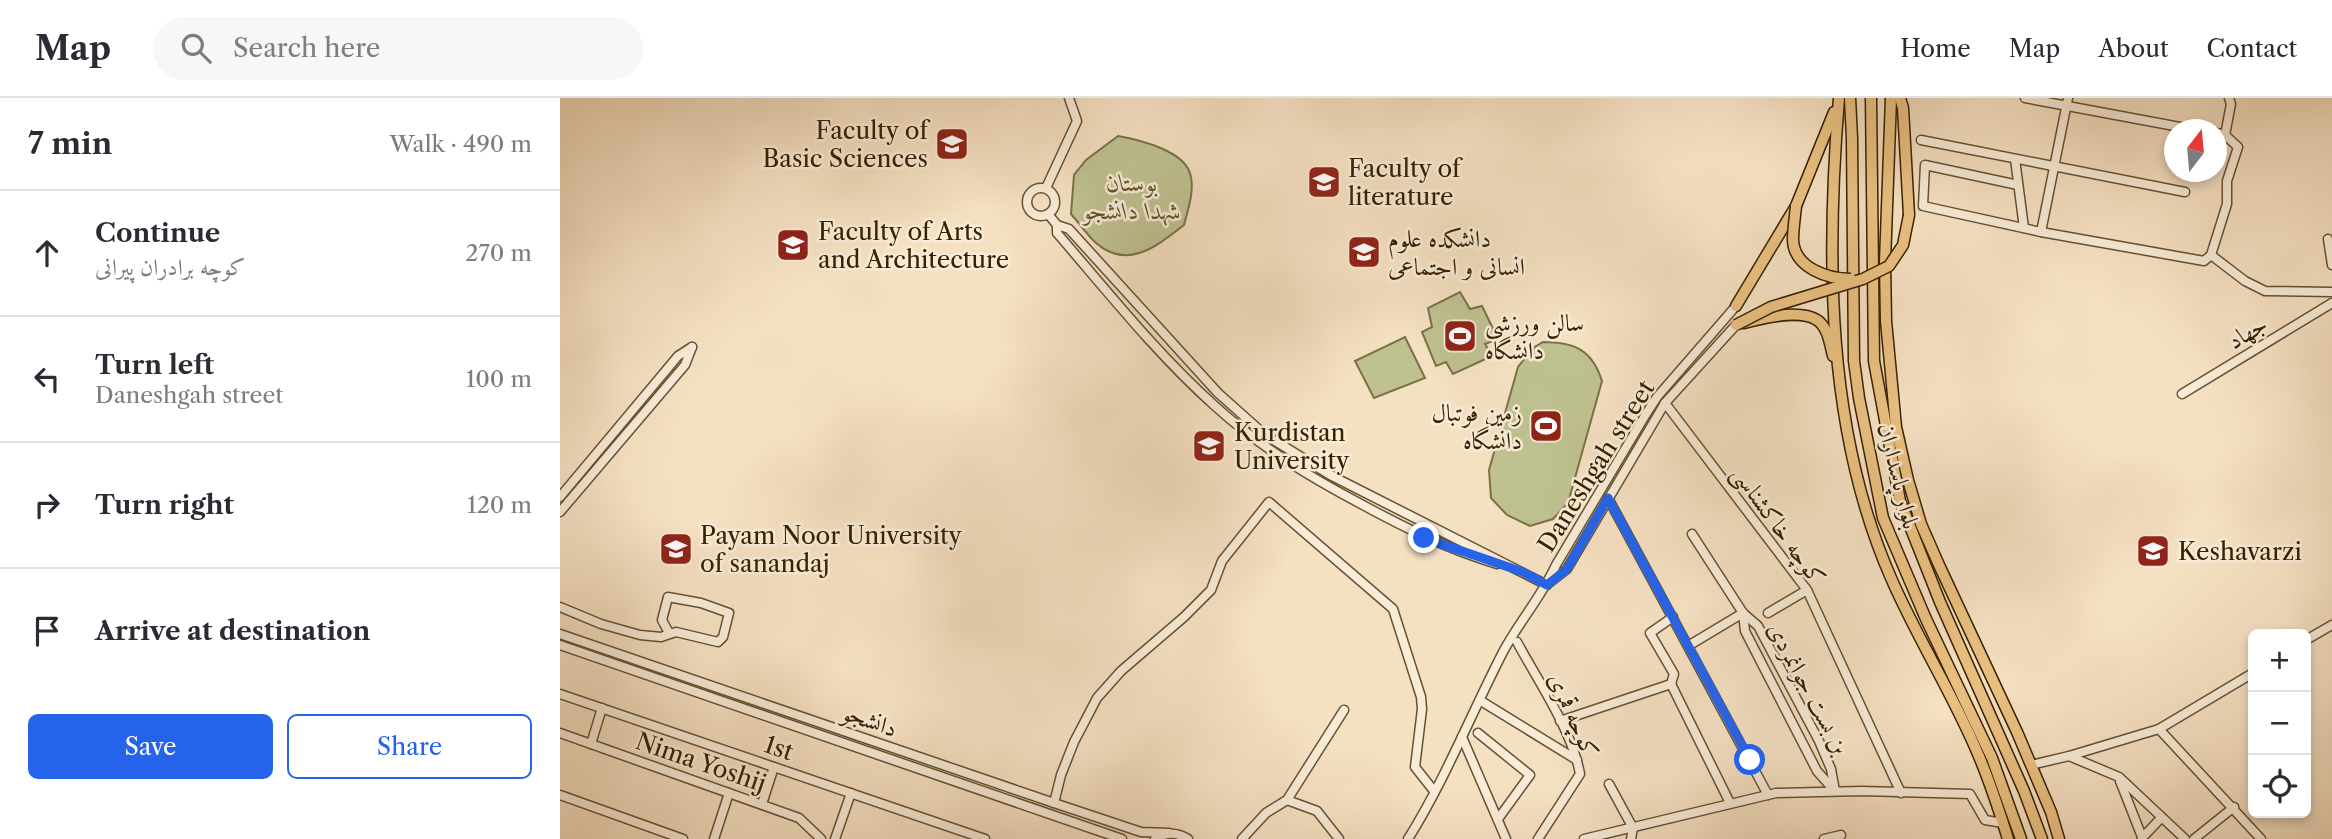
<!DOCTYPE html>
<meta charset="utf-8">
<style>
body{margin:0;font-family:"Libre Caslon Text",Amiri,serif;background:#f7f7f7;color:#2b2b33}
.controls{position:absolute;right:21px;bottom:21px;display:grid;overflow:hidden;border-radius:10px;box-shadow:0 4px 10px #0003}
.controls button{width:63px;height:63px;display:grid;place-items:center;padding:0;border:0;border-bottom:2px solid #e1e1e2;background:#fff;color:#2b2b33;font:35px sans-serif}
.compass{position:absolute;left:1604px;top:21px;width:63px;height:63px;border-radius:50%;background:#fff;box-shadow:0 4px 10px #0003;rotate:16deg}
.stop{position:absolute;width:21px;height:21px;margin:-16px;border:5px solid #2563eb;border-radius:50%;background:#fff}
.stop.end{background:#2563eb;border-color:#fff;box-shadow:0 2px 7px #0008}
.list{margin:0;padding:0;list-style:none}
h2{display:flex;justify-content:space-between;align-items:center;height:91px;margin:0;padding:0 28px;font-size:30px}
h2 small{font-size:23px;font-weight:400;color:#7c7c81}
.list li{display:grid;grid-template-columns:46px 1fr auto;gap:21px;align-items:center;box-sizing:border-box;height:126px;padding:0 28px;border-top:2px solid #e1e1e2}
.list b{display:block;font-size:26px;white-space:nowrap}
.list p{margin:0;font-size:23px;white-space:nowrap;color:#7c7c81}
.list em{font-size:23px;font-style:normal;color:#7c7c81}
.actions{display:flex;gap:14px;padding:21px 28px}
.actions a{flex:1;padding:16px 0;border:2px solid #2563eb;border-radius:10px;text-align:center;font-size:24px;color:#2563eb}
.actions .main{background:#2563eb;color:#fff}
.icon{flex:none;width:38px;height:38px;fill:none;stroke:currentColor;stroke-width:2;stroke-linecap:round;stroke-linejoin:round}
.map{position:relative;flex:none;width:1772px;height:741px;overflow:hidden}
header{display:flex;align-items:center;gap:42px;box-sizing:border-box;height:98px;padding:0 35px;background:#fff;border-bottom:2px solid #e1e1e2}
header strong{font-size:33px}
nav{display:flex;gap:38px;margin-inline-start:auto;font-size:24px}
.search{width:490px;height:63px;background:#f7f7f7;display:flex;align-items:center;gap:18px;box-sizing:border-box;padding:0 24px;border-radius:38px;color:#7c7c81;font-size:26px}
main{display:flex}
aside{flex:1;background:#fff}
.map>svg:first-child{display:block}
.green{fill:#bfc191;stroke:#7a7148;stroke-width:2}
.lines{fill:none;stroke-linecap:round;stroke-linejoin:round}
.minor-casing{stroke:#665130;stroke-width:11}
.major-casing{stroke:#362100;stroke-width:13}
.minor{stroke:#f8ebd7;stroke-width:8}
.major{stroke:#eac081;stroke-width:10}
.major-bridge-casing{stroke:#362100;stroke-width:13;stroke-linecap:butt}
.major-bridge{stroke:#eac081;stroke-width:10}
.route{stroke:#2563eb;stroke-width:9}
.labels{text-anchor:middle;dominant-baseline:central;stroke-width:5;stroke-linejoin:round;paint-order:stroke}
.poi-label{font-size:24px;fill:#362100;stroke:#f8ebd7;text-anchor:start}
.park-label{font-size:24px;font-style:italic;fill:#5f512c;stroke:#f8ebd7}
.street-label{font-size:24px;fill:#362100;stroke:#f8ebd7}
</style>
<header>
<strong>Map</strong>
<div class="search"><svg class="icon" aria-label="search" viewBox="0 0 24 24"><circle cx="10" cy="10" r="6"/><path d="M15 15l6 6"/></svg>Search here</div>
<nav><a>Home</a><a>Map</a><a>About</a><a>Contact</a></nav>
</header>
<main>
<aside>
<h2>7 min<small>Walk · 490 m</small></h2>
<ul class="list">
<li><svg class="icon" aria-label="ahead" viewBox="0 0 24 24"><path d="M12 20V5M6 11l6-6 6 6"/></svg><div><b>Continue</b><p>کوچه برادران پیرانی</p></div><em>270 m</em></li>
<li><svg class="icon" aria-label="left" viewBox="0 0 24 24"><path d="M17 20v-9H6M10 6l-5 5 5 5"/></svg><div><b>Turn left</b><p>Daneshgah street</p></div><em>100 m</em></li>
<li><svg class="icon" aria-label="right" viewBox="0 0 24 24"><path d="M7 20v-9h11M14 6l5 5-5 5"/></svg><div><b>Turn right</b></div><em>120 m</em></li>
<li><svg class="icon" aria-label="arrive" viewBox="0 0 24 24"><path d="M6 21V4h12l-3 4 3 4H6"/></svg><div><b>Arrive at destination</b></div></li>
</ul>
<div class="actions"><a class="main">Save</a><a>Share</a></div>
</aside>
<div class="map">
<svg width="1772" height="741" viewBox="0 0 1772 741">
<rect width="100%" height="100%" fill="#f5e0c2"/>
<filter id="stains"><feTurbulence type="fractalNoise" baseFrequency=".00286" numOctaves="4"/><feColorMatrix values="0 0 0 0 .2 0 0 0 0 .09 0 0 0 0 .02 0 0 0 .5 -.17"/></filter>
<radialGradient id="worn" r=".72"><stop offset=".6" stop-color="#630" stop-opacity="0"/><stop offset="1" stop-color="#630" stop-opacity=".3"/></radialGradient>
<g class="green">
<path d="M558,38C580,42 627,53 631,79C634,95 628,111 624,127C598,147 568,173 536,145C527,137 519,125 511,116L514,77L526,62Z"/>
<polygon points="900,194 910,211 922,208 938,241 925,246 932,258 893,276 886,264 876,268 862,234 872,229 868,210"/>
<polygon points="845,239 865,280 814,300 795,263"/>
<path d="M983,244C1015,244 1032,252 1042,283L1008,405L993,421L970,428L947,417L931,400L929,372L958,269L973,250Z"/>
</g>
<g class="lines">
<defs>
<g id="minor">
<polyline points="1465,0 1636,32"/>
<polyline points="1665,37 1671,6 1669,0"/>
<polyline points="1361,42 1625,94"/>
<polyline points="1455,61 1464,130"/>
<polyline points="1458,87 1365,67 1363,108 1481,134 1644,163 1651,157 1667,106 1667,83 1678,49 1665,37 1657,35"/>
<circle cx="481" cy="104" r="14"/>
<polyline points="486,90 517,23 509,0"/>
<path d="M488,116L497,127V135C548,194 597,256 655,308C699,348 748,378 801,406C847,431 886,450 937,466"/>
<polyline points="497,127 509,131 658,295 704,336 772,378 987,487"/>
<polyline points="1481,134 1508,0"/>
<polyline points="1768,141 1772,167"/>
<polyline points="1651,157 1685,183 1705,193 1772,194"/>
<polyline points="1622,296 1772,205"/>
<polyline points="1105,305 1247,492 1341,695"/>
<polyline points="0,399 118,258 132,249"/>
<polyline points="1048,400 1208,697"/>
<polyline points="0,414 125,267 132,249"/>
<polyline points="1132,436 1183,515 1198,528 1259,643 1271,671 1275,693"/>
<polyline points="989,485 1007,471 1105,305 1176,227"/>
<polyline points="0,509 41,526 80,537 101,539 116,534 158,544 163,539 169,515 141,505 108,499 102,522 109,535"/>
<polyline points="1183,515 1185,533 1257,673 1273,691"/>
<polyline points="1208,515 1247,492"/>
<polyline points="0,536 494,705 581,734 609,735"/>
<polyline points="1746,542 1772,527"/>
<path d="M957,544C978,583 1012,632 1020,676L978,741"/>
<polyline points="0,547 562,741"/>
<polyline points="1128,548 1183,515"/>
<polyline points="1111,586 1114,576 1090,535 1113,519"/>
<polyline points="0,596 425,741"/>
<polyline points="921,603 1017,662"/>
<polyline points="1000,623 1111,586 1170,705"/>
<polyline points="1599,631 1701,741"/>
<polyline points="0,635 239,720 261,741"/>
<polyline points="918,635 970,677 938,721"/>
<polyline points="902,639 946,741"/>
<polyline points="31,646 42,610"/>
<polyline points="1509,658 1559,679 1625,741"/>
<polyline points="1471,667 1509,658 1599,631 1693,575"/>
<polyline points="1560,683 1582,739"/>
<polyline points="1049,686 1073,730"/>
<polyline points="0,697 123,741"/>
<polyline points="727,702 757,713 779,741"/>
<polyline points="494,705 501,677 514,644 537,600 561,573 624,519 651,492 662,463 709,404 833,511 861,599 862,611 855,669 874,693"/>
<polyline points="202,706 214,669"/>
<polyline points="1582,740 1601,720"/>
<polyline points="154,741 169,695"/>
<polyline points="275,741 291,695"/>
<path d="M595,741C606,734 617,734 628,741"/>
<polyline points="682,741 706,715 727,702 784,612"/>
<path d="M848,741C885,682 911,616 943,554C959,524 982,498 996,467L1086,316L1097,299L1176,208"/>
<polyline points="1024,741 1216,695 1302,693 1410,696 1425,722 1443,725"/>
<polyline points="1071,741 1073,730"/>
<polyline points="1264,741 1281,737"/>
<polyline points="1634,741 1674,709"/>
</g>
<g id="major">
<path d="M1279,0C1266,158 1266,332 1331,480C1357,540 1393,596 1418,656C1430,684 1439,712 1448,741"/>
<polyline points="1290,0 1292,40 1294,263 1299,300 1323,420 1366,521 1432,660 1461,741"/>
<polyline points="1311,0 1314,263 1340,403 1380,504 1464,693 1482,741"/>
<polyline points="1331,0 1325,164 1326,223 1336,329 1348,382 1361,426 1379,467 1457,634 1491,714 1499,741"/>
<polyline points="1340,0 1343,10 1349,117"/>
<polyline points="1176,208 1236,108 1274,14"/>
<path d="M1184,225C1202,220 1240,211 1257,222C1268,229 1270,246 1273,258"/>
</g>
</defs>
<use href="#minor" class="minor-casing"/>
<use href="#major" class="major-casing"/>
<use href="#minor" class="minor"/>
<use href="#major" class="major"/>
<defs>
<g id="major-bridge">
<path d="M1236,108C1235,119 1233,131 1233,142C1234,170 1268,181 1291,181"/>
<polyline points="1176,227 1211,209 1303,181 1329,168 1343,147 1349,117"/>
</g>
</defs>
<use href="#major-bridge" class="major-bridge-casing"/>
<use href="#major-bridge" class="major-bridge"/>
</g>
<g class="lines">
<polyline class="route" points="864,440 963,474 987,487 1007,471 1048,400 1190,662"/>
</g>
<defs>
<symbol id="university-square" viewBox="-11 -11 22 22"><rect x="-9" y="-9" width="18" height="18" rx="4" fill="#8f2418" stroke="#f8ebd7"/><path d="M0-5L7-2L0 1L-7-2ZM-4 1L0 2.5L4 1V4Q0 6-4 4Z" fill="#fff"/></symbol>
<symbol id="stadium-square" viewBox="-11 -11 22 22"><rect x="-9" y="-9" width="18" height="18" rx="4" fill="#8f2418" stroke="#f8ebd7"/><path d="M0-5a6.5 5 0 1 0 0 10a6.5 5 0 1 0 0-10ZM-3.5-1.8h7v3.6h-7Z" fill="#fff"/></symbol>
</defs>
<g fill-rule="evenodd">
<use href="#university-square" x="373" y="27" width="38" height="38"/>
<use href="#university-square" x="745" y="65" width="38" height="38"/>
<use href="#university-square" x="214" y="128" width="38" height="38"/>
<use href="#university-square" x="785" y="135" width="38" height="38"/>
<use href="#stadium-square" x="881" y="219" width="38" height="38"/>
<use href="#stadium-square" x="967" y="309" width="38" height="38"/>
<use href="#university-square" x="630" y="329" width="38" height="38"/>
<use href="#university-square" x="97" y="432" width="38" height="38"/>
<use href="#university-square" x="1574" y="434" width="38" height="38"/>
</g>
<g class="labels">
<g class="poi-label">
<text x="368" y="32" text-anchor="end">Faculty of<tspan x="368" dy="28">Basic Sciences</tspan></text>
<text x="788" y="70">Faculty of<tspan x="788" dy="28">literature</tspan></text>
<text x="258" y="133">Faculty of Arts<tspan x="258" dy="28">and Architecture</tspan></text>
<text x="828" y="140">دانشکده علوم<tspan x="828" dy="28">انسانی و اجتماعی</tspan></text>
<text x="925" y="224">سالن ورزشی<tspan x="925" dy="28">دانشگاه</tspan></text>
<text x="962" y="314" text-anchor="end">زمین فوتبال<tspan x="962" dy="28">دانشگاه</tspan></text>
<text x="674" y="334">Kurdistan<tspan x="674" dy="28">University</tspan></text>
<text x="140" y="437">Payam Noor University<tspan x="140" dy="28">of sanandaj</tspan></text>
<text x="1618" y="453">Keshavarzi</text>
</g>
<g class="park-label">
<text x="572" y="84">بوستان<tspan x="572" dy="28">شهدا دانشجو</tspan></text>
</g>
<g class="street-label">
<text transform="translate(1687 234) rotate(-31)">جهاد</text>
<text transform="translate(1036 368) rotate(-58)">Daneshgah street</text>
<text transform="translate(1339 378) rotate(76)">بلوار پاسداران</text>
<text transform="translate(1219 427) rotate(54)">کوچه خاکشناسی</text>
<text transform="translate(1249 590) rotate(62)">بن بست جوانمردی</text>
<text transform="translate(1014 617) rotate(66)">کوچه قمری</text>
<text transform="translate(310 622) rotate(19)">دانشجو</text>
<text transform="translate(219 650) rotate(19)">1st</text>
<text transform="translate(141 664) rotate(19)">Nima Yoshij</text>
</g>
</g>
<rect width="100%" height="100%" filter="url(#stains)"/>
<rect width="100%" height="100%" fill="url(#worn)"/>
</svg>
<div class="controls">
<button>+</button>
<button>−</button>
<button><svg class="icon" aria-label="locate" viewBox="0 0 24 24"><circle cx="12" cy="12" r="6"/><path d="M12 2v4M12 18v4M2 12h4M18 12h4"/></svg></button>
</div>
<svg class="compass" viewBox="-18 -18 36 36"><path d="M0-13l5 13h-10z" fill="#e53935"/><path d="M0 13l5-13h-10z" fill="#7c7c81"/></svg>
<div class="stop" style="left:1190px;top:662px"></div>
<div class="stop end" style="left:864px;top:440px"></div>
</div>
</main>
